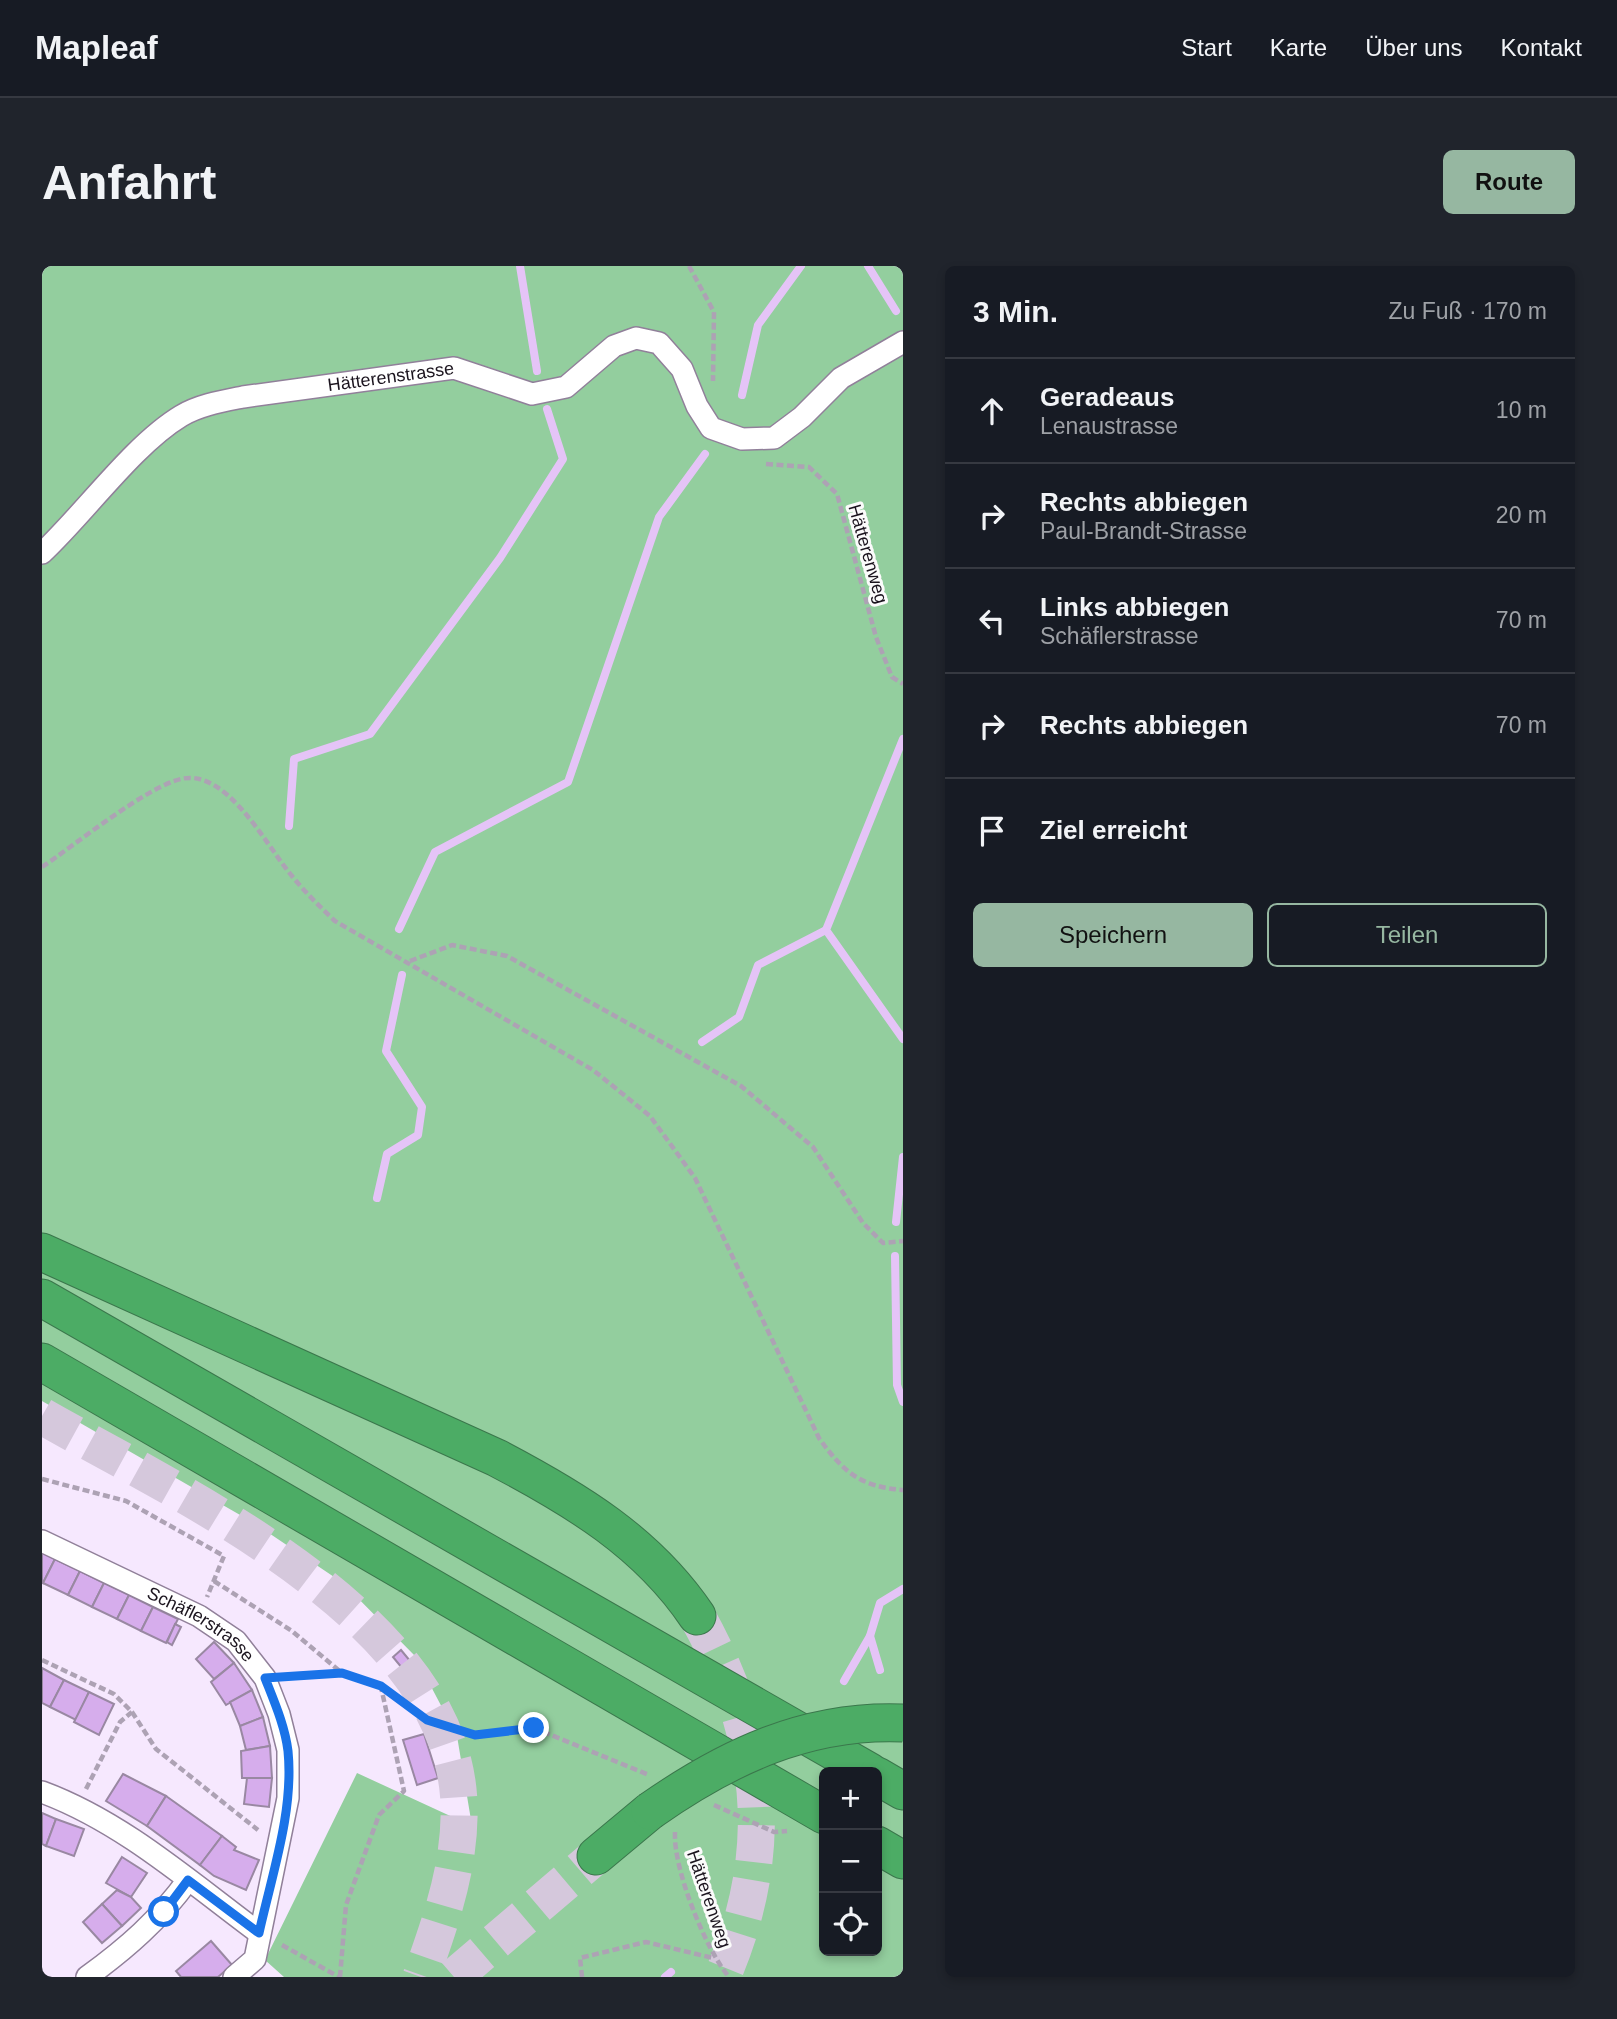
<!DOCTYPE html>
<html lang="de">
<meta charset="utf-8">
<style>
body{margin:0;font-family:Arial,sans-serif;background:#20242c;color:#f1f3f6}
.controls{position:absolute;right:21px;bottom:21px;display:grid;overflow:hidden;border-radius:10px;box-shadow:0 4px 10px #0003}
.controls button{width:63px;height:63px;display:grid;place-items:center;padding:0;border:0;border-bottom:2px solid #363941;background:#171b24;color:#f1f3f6;font:35px sans-serif}
.stop{position:absolute;width:21px;height:21px;margin:-16px;border:5px solid #1a73e8;border-radius:50%;background:#fff}
.stop.end{background:#1a73e8;border-color:#fff;box-shadow:0 2px 7px #0008}
.list{margin:0;padding:0;list-style:none}
h2{display:flex;justify-content:space-between;align-items:center;height:91px;margin:0;padding:0 28px;font-size:30px}
h2 small{font-size:23px;font-weight:400;color:#9ea1a6}
.list li{display:grid;grid-template-columns:46px 1fr auto;gap:21px;align-items:center;box-sizing:border-box;height:105px;padding:0 28px;border-top:2px solid #363941}
.list b{display:block;font-size:26px;white-space:nowrap}
.list p{margin:0;font-size:23px;white-space:nowrap;color:#9ea1a6}
.list em{font-size:23px;font-style:normal;color:#9ea1a6}
.actions{display:flex;gap:14px;padding:21px 28px}
.actions a{flex:1;padding:16px 0;border:2px solid #96b7a1;border-radius:10px;text-align:center;font-size:24px;color:#96b7a1}
.actions .main{background:#96b7a1;color:#111}
.icon{flex:none;width:38px;height:38px;fill:none;stroke:currentColor;stroke-width:2;stroke-linecap:round;stroke-linejoin:round}
.map{position:relative;flex:none;width:861px;height:1711px;overflow:hidden;border-radius:10px}
header{display:flex;align-items:center;gap:42px;box-sizing:border-box;height:98px;padding:0 35px;background:#171b24;border-bottom:2px solid #363941}
header strong{font-size:33px}
nav{display:flex;gap:38px;margin-inline-start:auto;font-size:24px}
.intro{display:flex;align-items:center;justify-content:space-between;box-sizing:border-box;height:168px;padding:0 42px}
h1{margin:0;font-size:49px}
.button{padding:18px 32px;border-radius:10px;background:#96b7a1;color:#111;font-size:24px;font-weight:700}
main{display:flex;gap:42px;padding:0 42px}
aside{flex:1;background:#171b24;border-radius:10px;box-shadow:0 4px 10px #0003}
.map>svg:first-child{display:block}
.green{fill:#93ce9e;fill-rule:evenodd}
.lines{fill:none;stroke-linecap:round;stroke-linejoin:round}
.stream{stroke:#e5c4f7;stroke-width:8}
.building{fill:#d6adec;stroke:#9988a2;stroke-width:2}
.highway-tunnel{stroke:#d5c8dc;stroke-width:37;stroke-dasharray:37 18;stroke-linecap:butt}
.street-casing{stroke:#91809a;stroke-width:24}
.highway-casing{stroke:#3b774c;stroke-width:39}
.path{stroke:#ada2b4;stroke-width:4.5;stroke-dasharray:7 3.5;stroke-linecap:butt}
.street{stroke:#fff;stroke-width:21}
.highway{stroke:#4cac65;stroke-width:37}
.highway-bridge-casing{stroke:#3b774c;stroke-width:39;stroke-linecap:butt}
.highway-bridge{stroke:#4cac65;stroke-width:37}
.route{stroke:#1a73e8;stroke-width:9}
.labels{text-anchor:middle;dominant-baseline:central;stroke-width:6;stroke-linejoin:round;paint-order:stroke}
.street-label{font-size:18px;fill:#1b141e;stroke:#fbfbfb}
</style>
<header>
<strong>Mapleaf</strong>
<nav><a>Start</a><a>Karte</a><a>Über uns</a><a>Kontakt</a></nav>
</header>
<div class="intro"><h1>Anfahrt</h1><a class="button">Route</a></div>
<main>
<div class="map">
<svg width="861" height="1711" viewBox="0 0 861 1711">
<rect width="100%" height="100%" fill="#f6e8fe"/>
<path class="green" d="M0,0H861V1711H242L223,1694L315,1507L430,1560L415,1470L373,1390L301,1317L212,1257L0,1135ZM782,1506H835V1685H782Z"/>
<g class="lines">
<g class="stream">
<polyline points="478,0 495,105"/>
<polyline points="826,0 854,45"/>
<polyline points="700,129 716,59 759,0"/>
<polyline points="861,473 784,664 861,773"/>
<polyline points="247,560 252,493 328,468 458,292 521,193 505,143"/>
<polyline points="357,663 393,586 526,516 617,251 663,188"/>
<polyline points="660,776 697,751 716,699 784,664"/>
<polyline points="335,932 345,888 376,869 380,841 344,785 360,709"/>
<polyline points="854,956 861,891"/>
<polyline points="853,990 855,1119 861,1136"/>
<polyline points="838,1404 828,1370 838,1337 861,1323"/>
<polyline points="802,1415 828,1370"/>
<polyline points="623,1711 629,1706"/>
</g>
</g>
<g class="building">
<polygon points="0,1286 13,1293 1,1317 0,1316"/>
<polygon points="13,1293 38,1305 26,1329 1,1317"/>
<polygon points="38,1305 62,1317 50,1341 26,1329"/>
<polygon points="62,1317 87,1329 75,1353 50,1341"/>
<polygon points="87,1329 111,1341 99,1365 75,1353"/>
<polygon points="111,1341 136,1353 124,1377 99,1365"/>
<polygon points="133,1358 139,1361 130,1379 125,1376"/>
<polygon points="172,1376 192,1397 172,1413 154,1393"/>
<polygon points="359,1384 373,1401 365,1408 351,1391"/>
<polygon points="192,1397 210,1424 184,1439 169,1416"/>
<polygon points="0,1402 22,1414 8,1441 0,1437"/>
<polygon points="22,1414 47,1426 34,1454 8,1441"/>
<polygon points="210,1424 221,1451 198,1460 188,1436"/>
<polygon points="47,1426 72,1438 57,1469 32,1456"/>
<polygon points="221,1451 228,1480 204,1484 198,1460"/>
<polygon points="382,1468 396,1512 375,1519 361,1474"/>
<polygon points="228,1480 230,1512 200,1512 199,1485"/>
<polygon points="81,1508 124,1530 105,1560 64,1535"/>
<polygon points="205,1512 230,1512 227,1541 202,1538"/>
<polygon points="124,1530 180,1570 158,1599 105,1560"/>
<polygon points="0,1547 14,1553 4,1580 0,1578"/>
<polygon points="14,1553 42,1563 32,1590 4,1580"/>
<polygon points="180,1570 194,1581 192,1584 217,1594 204,1624 172,1610 158,1599"/>
<polygon points="80,1591 105,1607 89,1631 64,1617"/>
<polygon points="75,1624 89,1631 99,1642 80,1660 60,1638"/>
<polygon points="60,1638 80,1660 60,1677 41,1656"/>
<polygon points="169,1675 190,1699 176,1711 139,1711 134,1705"/>
</g>
<g class="lines">
<g class="highway-tunnel">
<path d="M0,1150C140,1230 410,1351 417,1537C419,1599 399,1654 379,1711"/>
<path d="M655,1350C722,1470 735,1583 680,1711"/>
<polyline points="412,1711 554,1590"/>
</g>
<defs>
<g id="street">
<path id="s1" d="M0,287C42,248 91,179 139,150C157,139 181,135 201,131L412,102L490,128L524,121L572,80L594,72L617,77L640,103L655,140L669,162L700,173L732,172L760,151L799,112L861,76"/>
<path id="s2" d="M0,1275L157,1350L194,1375L223,1412L237,1448L246,1484V1532L213,1693L192,1711"/>
<path d="M0,1526C81,1556 148,1616 217,1667"/>
<path d="M45,1711C85,1682 117,1654 146,1614"/>
</g>
<g id="highway">
<path d="M0,986L455,1192C533,1233 605,1276 655,1350"/>
<polyline points="0,1032 828,1506"/>
<polyline points="0,1096 782,1549"/>
<polyline points="835,1510 861,1525"/>
<polyline points="835,1579 861,1594"/>
<polyline points="554,1590 608,1545"/>
</g>
</defs>
<use href="#street" class="street-casing"/>
<use href="#highway" class="highway-casing"/>
<g class="path">
<polyline points="647,0 672,46 671,115"/>
<polyline points="724,198 767,201 795,228 834,371 850,411 861,418"/>
<path d="M0,601C33,579 104,521 139,513C183,502 222,575 246,605C260,623 276,639 293,655L551,804L608,850L653,912L777,1172C801,1206 819,1221 861,1224"/>
<polyline points="368,695 410,679 465,690 699,820 771,881 821,957 841,977 861,975"/>
<polyline points="0,1213 84,1235 182,1290 165,1331"/>
<polyline points="172,1315 250,1365 300,1407"/>
<polyline points="0,1394 72,1428 90,1446 114,1483 216,1564"/>
<polyline points="245,1411 300,1407 339,1420 385,1454 433,1469 492,1462 607,1509"/>
<polyline points="44,1523 78,1456 90,1446"/>
<polyline points="672,1539 732,1566 745,1565"/>
<path d="M633,1566C631,1603 664,1684 687,1711"/>
<polyline points="240,1679 297,1711"/>
<polyline points="298,1711 304,1639 337,1549 362,1525 339,1421"/>
<polyline points="540,1711 538,1692 604,1676 671,1692"/>
</g>
<use href="#street" class="street"/>
<use href="#highway" class="highway"/>
<defs>
<path id="highway-bridge" d="M608,1545C685,1491 765,1453 861,1457"/>
</defs>
<use href="#highway-bridge" class="highway-bridge-casing"/>
<use href="#highway-bridge" class="highway-bridge"/>
</g>
<g class="lines">
<path class="route" d="M122,1646L146,1614L217,1667C230,1608 252,1545 246,1485C243,1460 232,1435 223,1412L300,1407L339,1420L385,1454L433,1469L492,1462"/>
</g>
<g class="labels">
<g class="street-label">
<text stroke="none"><textPath href="#s1" startOffset="410">Hätterenstrasse</textPath></text>
<text transform="translate(826 288) rotate(74)">Hätterenweg</text>
<text stroke="none"><textPath href="#s2" startOffset="180">Schäflerstrasse</textPath></text>
<text transform="translate(667 1633) rotate(71)">Hätterenweg</text>
</g>
</g>
</svg>
<div class="controls">
<button>+</button>
<button>−</button>
<button><svg class="icon" aria-label="locate" viewBox="0 0 24 24"><circle cx="12" cy="12" r="6"/><path d="M12 2v4M12 18v4M2 12h4M18 12h4"/></svg></button>
</div>
<div class="stop" style="left:122px;top:1646px"></div>
<div class="stop end" style="left:492px;top:1462px"></div>
</div>
<aside>
<h2>3 Min.<small>Zu Fuß · 170 m</small></h2>
<ul class="list">
<li><svg class="icon" aria-label="ahead" viewBox="0 0 24 24"><path d="M12 20V5M6 11l6-6 6 6"/></svg><div><b>Geradeaus</b><p>Lenaustrasse</p></div><em>10 m</em></li>
<li><svg class="icon" aria-label="right" viewBox="0 0 24 24"><path d="M7 20v-9h11M14 6l5 5-5 5"/></svg><div><b>Rechts abbiegen</b><p>Paul-Brandt-Strasse</p></div><em>20 m</em></li>
<li><svg class="icon" aria-label="left" viewBox="0 0 24 24"><path d="M17 20v-9H6M10 6l-5 5 5 5"/></svg><div><b>Links abbiegen</b><p>Schäflerstrasse</p></div><em>70 m</em></li>
<li><svg class="icon" aria-label="right" viewBox="0 0 24 24"><path d="M7 20v-9h11M14 6l5 5-5 5"/></svg><div><b>Rechts abbiegen</b></div><em>70 m</em></li>
<li><svg class="icon" aria-label="arrive" viewBox="0 0 24 24"><path d="M6 21V4h12l-3 4 3 4H6"/></svg><div><b>Ziel erreicht</b></div></li>
</ul>
<div class="actions"><a class="main">Speichern</a><a>Teilen</a></div>
</aside>
</main>
